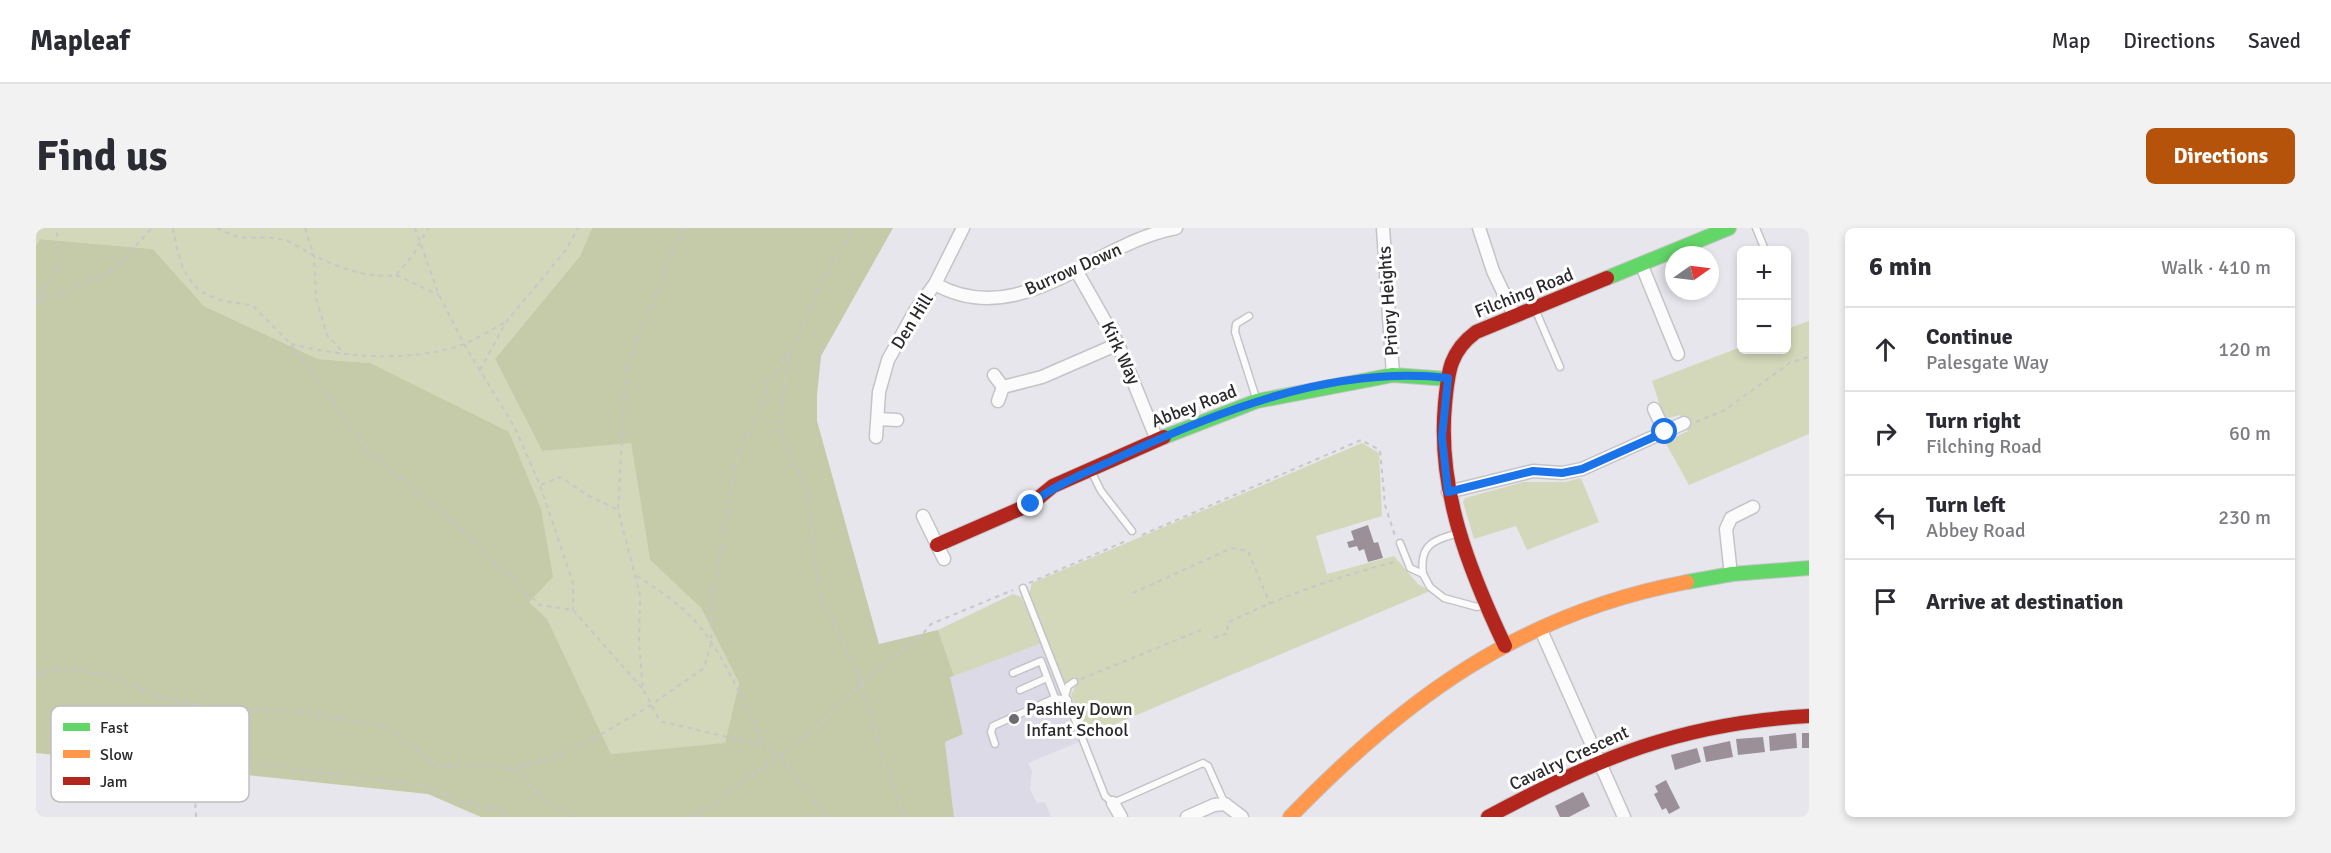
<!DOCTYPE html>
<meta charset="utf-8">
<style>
body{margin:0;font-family:Signika,sans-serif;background:#f2f2f3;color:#2b2b33}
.controls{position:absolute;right:18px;top:18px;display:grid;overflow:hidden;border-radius:9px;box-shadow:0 3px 9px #0003}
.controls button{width:54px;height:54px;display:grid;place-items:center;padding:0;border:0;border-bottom:2px solid #e1e1e2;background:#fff;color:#2b2b33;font:30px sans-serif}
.compass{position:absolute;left:1629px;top:18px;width:54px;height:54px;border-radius:50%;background:#fff;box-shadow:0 3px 9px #0003;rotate:76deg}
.stop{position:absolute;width:18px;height:18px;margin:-14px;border:4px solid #1a73e8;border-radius:50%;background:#fff}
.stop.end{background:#1a73e8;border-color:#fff;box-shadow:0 2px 6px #0008}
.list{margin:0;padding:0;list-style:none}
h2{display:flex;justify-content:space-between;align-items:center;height:78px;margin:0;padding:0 24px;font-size:26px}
h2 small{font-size:20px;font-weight:400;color:#7c7c81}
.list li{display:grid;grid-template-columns:39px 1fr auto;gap:18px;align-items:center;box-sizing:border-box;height:84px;padding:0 24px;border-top:2px solid #e1e1e2}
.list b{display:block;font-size:22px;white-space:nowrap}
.list p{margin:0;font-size:20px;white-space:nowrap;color:#7c7c81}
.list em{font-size:20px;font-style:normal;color:#7c7c81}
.icon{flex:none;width:33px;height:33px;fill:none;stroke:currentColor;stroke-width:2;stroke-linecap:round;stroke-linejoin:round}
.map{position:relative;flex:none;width:1773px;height:589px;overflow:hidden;border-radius:9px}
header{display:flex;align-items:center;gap:36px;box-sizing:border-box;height:84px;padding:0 30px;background:#fff;border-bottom:2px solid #e1e1e2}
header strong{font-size:28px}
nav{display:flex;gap:33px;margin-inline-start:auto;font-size:21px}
.intro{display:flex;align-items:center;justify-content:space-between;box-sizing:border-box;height:144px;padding:0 36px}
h1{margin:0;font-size:42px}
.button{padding:15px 27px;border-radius:9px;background:#b45309;color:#fff;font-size:21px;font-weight:700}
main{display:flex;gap:36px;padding:0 36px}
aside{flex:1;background:#fff;border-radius:9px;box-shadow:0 3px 9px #0003}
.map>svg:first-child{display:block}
.built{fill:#dcdae6}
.green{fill:#d3d8ba}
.forest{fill:#c5caa9}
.building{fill:#9b9098}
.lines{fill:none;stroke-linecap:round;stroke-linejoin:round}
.lane-casing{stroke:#c4c3c7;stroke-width:9}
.street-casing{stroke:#c4c3c7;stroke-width:15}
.fast-casing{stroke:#c4c3c7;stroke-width:16}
.slow-casing{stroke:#c4c3c7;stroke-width:16}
.jam-casing{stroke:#c4c3c7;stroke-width:16}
.path{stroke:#c7c7c8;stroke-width:2;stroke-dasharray:4.5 4.5;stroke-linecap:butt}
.lane{stroke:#fbfbfc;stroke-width:6}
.street{stroke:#fbfbfc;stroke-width:12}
.fast{stroke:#63d668;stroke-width:14}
.slow{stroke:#ff974d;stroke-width:14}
.jam{stroke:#b3261e;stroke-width:14}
.route{stroke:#1a73e8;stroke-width:8}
.poi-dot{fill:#6c6b6f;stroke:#fff;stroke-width:2}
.labels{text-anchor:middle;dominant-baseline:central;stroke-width:6;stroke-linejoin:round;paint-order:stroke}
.street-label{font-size:18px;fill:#2a292c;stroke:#fff}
.poi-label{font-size:18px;fill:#2a292c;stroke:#fff;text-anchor:start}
.key{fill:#fff;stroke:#bfbfc0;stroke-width:1.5}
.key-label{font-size:16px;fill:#2a292c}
</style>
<header>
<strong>Mapleaf</strong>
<nav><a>Map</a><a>Directions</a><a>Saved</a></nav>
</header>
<div class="intro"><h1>Find us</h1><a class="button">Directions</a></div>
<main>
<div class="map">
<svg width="1773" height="589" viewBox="0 0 1773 589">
<rect width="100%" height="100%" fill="#e7e6ec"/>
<polygon class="built" points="1006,415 1026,466 1023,474 1026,476 1043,514 992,535 996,543 994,561 1001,575 1009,574 1015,589 918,589 909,514 927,506 914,449"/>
<g class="green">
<polygon points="0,0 556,0 544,28 459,131 506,223 595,214 614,332 665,380 703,455 689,516 575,526 511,392 493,374 334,135 282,131 168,78 117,21 4,11 0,18"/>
<polygon points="1773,93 1773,206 1653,257 1629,214 1652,203 1644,187 1631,190 1626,184 1616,153 1705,119 1706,122 1750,122 1751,101"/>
<polygon points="1326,215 1343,225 1346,288 1280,308 1291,346 1358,328 1382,356 1394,363 1051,508 1035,467 1040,457 1038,452 1028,455 993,365 996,355"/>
<polygon points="1545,250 1563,294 1491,322 1480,298 1438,311 1427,274 1429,270 1487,254 1529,254"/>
<polygon points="977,366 985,369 1006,415 918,448 902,402"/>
</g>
<polygon class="forest" points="556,0 857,0 785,128 781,167 781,193 843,416 902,402 918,448 914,449 927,506 909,514 918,589 445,589 392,566 0,525 0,18 4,11 117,21 168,78 282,131 334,135 473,204 505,281 517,349 493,374 511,391 575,526 689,515 703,455 665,380 614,332 595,215 506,223 459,131 544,28"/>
<g class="building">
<polygon points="1332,297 1338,315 1342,314 1347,330 1332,334 1328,321 1323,323 1321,318 1313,320 1311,314 1318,312 1315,303"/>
<polygon points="1760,505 1761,520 1734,523 1733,508"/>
<rect x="1766" y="505" width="7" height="15"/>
<polygon points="1727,509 1729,524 1702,527 1700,511"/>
<polygon points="1694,513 1697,529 1670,534 1667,519"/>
<polygon points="1661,520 1665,534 1639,542 1635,527"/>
<polygon points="1630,552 1644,580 1633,586 1630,580 1626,582 1618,566 1622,564 1619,558"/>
<polygon points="1547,564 1554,578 1533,589 1524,589 1519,578"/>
</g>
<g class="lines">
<defs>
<g id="lane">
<polyline points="1720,0 1729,22"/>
<polyline points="1499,81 1524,139"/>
<polyline points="1213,88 1200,96 1199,104 1221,173"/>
<polyline points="1055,243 1065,263 1096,303"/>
<polyline points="1364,315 1374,340 1387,346 1394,359 1408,370 1441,379 1448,377"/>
<path d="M1387,346C1383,316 1398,312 1423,305"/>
<polyline points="987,360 1069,568 1077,575 1167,535 1172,538 1189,576"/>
<polyline points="977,445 1005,433 1019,470 1032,472"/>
<polyline points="984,462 1011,450"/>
<polyline points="1030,465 1032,458 1038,454"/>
<polyline points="959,516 955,504 957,498 1019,470"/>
</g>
<g id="street">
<polyline points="1347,0 1357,147"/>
<polyline points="1443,0 1457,43 1479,89"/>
<polyline points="1606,38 1642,126"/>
<polyline points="1040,42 1082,116 1121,212"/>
<path d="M899,56C985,104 1058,15 1140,0"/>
<polyline points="958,147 967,159 1006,149 1082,116"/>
<polyline points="962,173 967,159"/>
<polyline points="1618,181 1629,204"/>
<polyline points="842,191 861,192"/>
<polyline points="840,209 843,164 852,132 879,83 899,56 927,0"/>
<polyline points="1412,264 1497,243 1526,245 1546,241 1648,195"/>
<polyline points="887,288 908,331"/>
<polyline points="1695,347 1690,301 1695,290 1717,279"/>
<polyline points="1504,400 1588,589"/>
<polyline points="1077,575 1085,589"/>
<polyline points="1151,589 1178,577 1189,576 1206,589"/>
</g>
<g id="fast">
<polyline points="1571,50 1693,0"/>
<polyline points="1128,209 1221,173 1357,147 1412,151"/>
<polyline points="1651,354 1696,346 1773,340"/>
</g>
<path id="slow" d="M1254,589C1369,470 1485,385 1651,354"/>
<g id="jam">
<polyline points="901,317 995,276 1017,258 1128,209"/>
<path d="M1469,418C1433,342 1401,262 1409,176C1412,145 1413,124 1440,104L1571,50"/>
<path d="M1452,589C1563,529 1646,495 1773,488"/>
</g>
</defs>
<use href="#lane" class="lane-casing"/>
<use href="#street" class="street-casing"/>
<use href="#fast" class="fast-casing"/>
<use href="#slow" class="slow-casing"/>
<use href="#jam" class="jam-casing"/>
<g class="path">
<path d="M137,0C146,55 159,72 216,77L254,115L337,228L412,289L504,377L537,382L606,460"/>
<path d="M181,0C188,3 196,8 203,9C220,11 238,7 254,14C263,18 270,24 279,28C304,40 332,51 360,47L377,27L392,0"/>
<polyline points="269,0 278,28 280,70 291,107 308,125"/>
<polyline points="379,0 403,67 428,116 479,200 504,257 537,355 537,382"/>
<polyline points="647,0 590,139 582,282 604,367 603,415 607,461 624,493 729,518 744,528 792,589"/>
<polyline points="360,47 403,67"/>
<polyline points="0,74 22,41 21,0"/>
<polyline points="0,75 67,47 81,38 116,0"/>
<path d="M255,116C307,129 368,134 420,119C437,114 454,102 470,94"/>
<polyline points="752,130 743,202 770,259 783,362 825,455 839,498 846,531 869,589"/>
<polyline points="444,142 470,94 530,22 542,0"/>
<polyline points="1660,194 1689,182 1755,134 1773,129"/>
<polyline points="505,257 524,249 553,268 582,282"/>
<polyline points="1106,307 1325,212 1344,222 1349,277 1359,308"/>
<path d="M601,348C621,361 643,375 659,393C689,427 708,476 728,517"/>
<polyline points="993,355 1092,312"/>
<polyline points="1097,365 1196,320 1212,323 1234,376"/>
<path d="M1178,410L1192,405L1191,395C1245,368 1302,349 1361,333"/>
<polyline points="0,445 36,441 82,450 129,471 172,479 263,484 349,498 402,539 439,536 475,541 510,532 564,507 615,477 668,440 675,415 677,369 700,233 725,180 732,154 761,114 780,64 818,0"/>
<polyline points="1045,451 1165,402"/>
<polyline points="157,531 230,537 389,558 426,573 458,580 474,589"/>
<path d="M479,541C497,562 516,583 544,589"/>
<polyline points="160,589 157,527 171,480"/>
<polyline points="656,589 677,578 693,562 744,528 793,488 825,455 885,408 895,396 977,362"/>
</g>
<use href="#lane" class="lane"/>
<use href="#street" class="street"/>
<use href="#fast" class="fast"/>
<use href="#slow" class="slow"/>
<use href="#jam" class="jam"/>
</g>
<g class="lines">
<path class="route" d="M995,276C1021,255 1050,245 1079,231C1181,183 1298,137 1412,150L1406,209L1412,264L1497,243L1526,245L1546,241L1629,204"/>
</g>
<circle class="poi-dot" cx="978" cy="491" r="6"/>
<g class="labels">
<g class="street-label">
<text transform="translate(1037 41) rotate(-24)">Burrow Down</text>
<text transform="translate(1488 65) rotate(-22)">Filching Road</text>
<text transform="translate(1352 73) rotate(-94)">Priory Heights</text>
<text transform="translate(876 93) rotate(-58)">Den Hill</text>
<text transform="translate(1085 125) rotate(65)">Kirk Way</text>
<text transform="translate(1158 178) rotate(-21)">Abbey Road</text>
<text transform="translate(1533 530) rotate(-25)">Cavalry Crescent</text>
</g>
<g class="poi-label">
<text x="990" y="481">Pashley Down<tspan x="990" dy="21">Infant School</tspan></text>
</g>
</g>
<rect x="15" y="478" width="198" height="96" rx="9" class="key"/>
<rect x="27" y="495" width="27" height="8" fill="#63d668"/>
<rect x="27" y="522" width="27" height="8" fill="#ff974d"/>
<rect x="27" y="549" width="27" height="8" fill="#b3261e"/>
<g class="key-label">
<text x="64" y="505">Fast</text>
<text x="64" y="532">Slow</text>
<text x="64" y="559">Jam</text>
</g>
</svg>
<div class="controls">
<button>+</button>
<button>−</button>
</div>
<svg class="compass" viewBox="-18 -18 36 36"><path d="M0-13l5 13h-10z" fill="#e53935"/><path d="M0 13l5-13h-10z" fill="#7c7c81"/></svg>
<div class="stop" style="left:1629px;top:204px"></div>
<div class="stop end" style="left:995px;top:276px"></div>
</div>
<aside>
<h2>6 min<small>Walk · 410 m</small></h2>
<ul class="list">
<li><svg class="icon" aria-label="ahead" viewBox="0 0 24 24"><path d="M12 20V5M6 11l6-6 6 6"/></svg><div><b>Continue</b><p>Palesgate Way</p></div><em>120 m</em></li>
<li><svg class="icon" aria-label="right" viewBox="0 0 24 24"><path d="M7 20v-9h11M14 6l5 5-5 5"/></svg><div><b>Turn right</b><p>Filching Road</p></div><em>60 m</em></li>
<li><svg class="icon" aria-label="left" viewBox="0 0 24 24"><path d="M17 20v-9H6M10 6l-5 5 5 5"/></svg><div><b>Turn left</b><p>Abbey Road</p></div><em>230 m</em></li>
<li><svg class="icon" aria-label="arrive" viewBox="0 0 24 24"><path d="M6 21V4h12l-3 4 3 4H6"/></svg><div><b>Arrive at destination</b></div></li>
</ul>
</aside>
</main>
